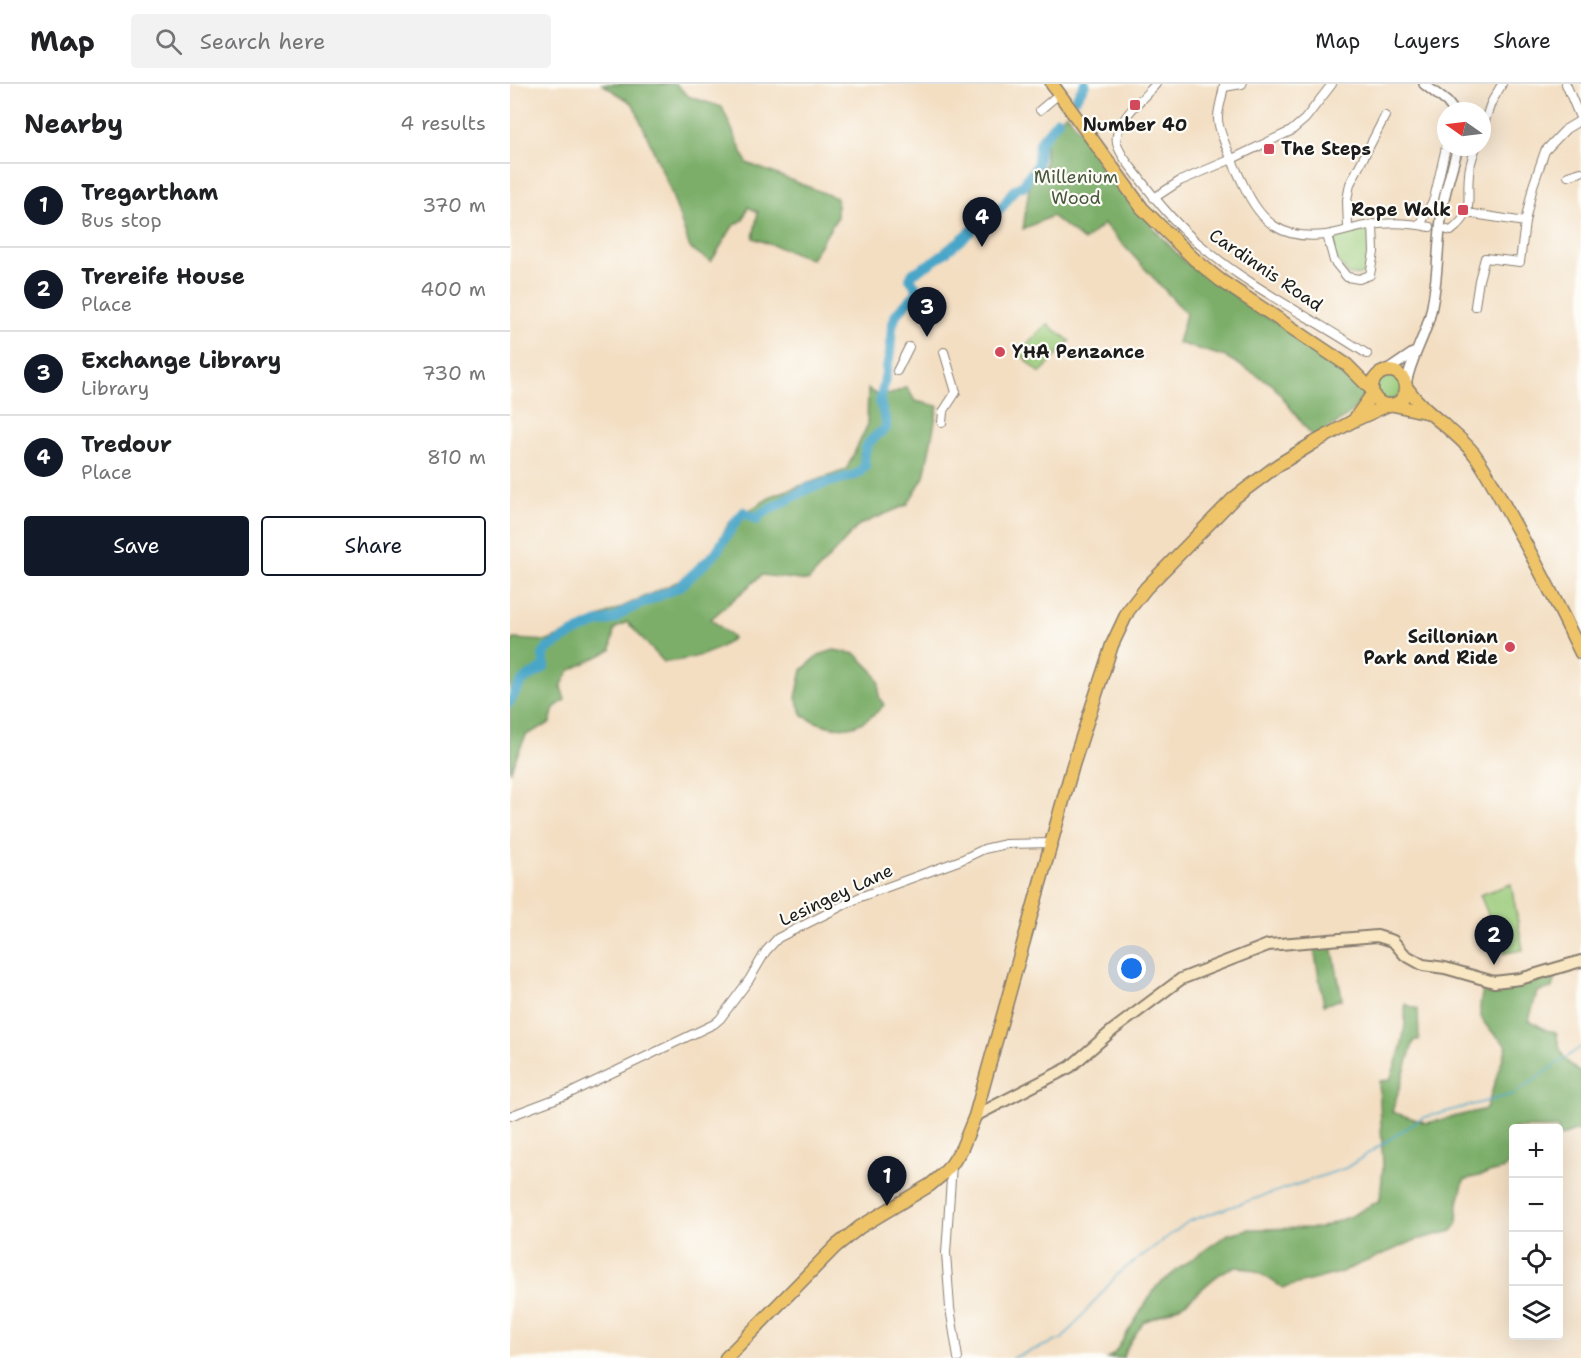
<!DOCTYPE html>
<meta charset="utf-8">
<style>
body{margin:0;font-family:"Shantell Sans",sans-serif;background:#f2f2f2;color:#202124}
.controls{position:absolute;right:18px;bottom:18px;display:grid;overflow:hidden;border-radius:6px;box-shadow:0 6px 24px #0002}
.controls button{width:54px;height:54px;display:grid;place-items:center;padding:0;border:0;border-bottom:2px solid #e0e0e0;background:#fff;color:#202124;font:30px sans-serif}
.compass{position:absolute;left:927px;top:18px;width:54px;height:54px;border-radius:50%;background:#fff;box-shadow:0 6px 24px #0002;rotate:284deg}
.you{position:absolute;left:622px;top:885px;width:21px;height:21px;margin:-15px;border:4px solid #fff;border-radius:50%;background:#1a73e8;box-shadow:0 0 0 9px #1a73e833}
.badge{display:grid;place-items:center;width:39px;height:39px;border-radius:50%;background:#111827;color:#fff;font-size:20px;font-weight:700}
.pin{position:absolute;translate:-50% -50px;filter:drop-shadow(0 2px 3px #0008)}
.pin::after{content:'';position:absolute;top:32px;width:21px;height:18px;background:inherit;clip-path:polygon(0 0,100% 0,50% 100%)}
.list{margin:0;padding:0;list-style:none}
h2{display:flex;justify-content:space-between;align-items:center;height:78px;margin:0;padding:0 24px;font-size:26px}
h2 small{font-size:20px;font-weight:400;color:#757577}
.list li{display:grid;grid-template-columns:39px 1fr auto;gap:18px;align-items:center;box-sizing:border-box;height:84px;padding:0 24px;border-top:2px solid #e0e0e0}
.list b{display:block;font-size:22px;white-space:nowrap}
.list p{margin:0;font-size:20px;white-space:nowrap;color:#757577}
.list em{font-size:20px;font-style:normal;color:#757577}
.actions{display:flex;gap:12px;padding:18px 24px}
.actions a{flex:1;padding:14px 0;border:2px solid #111827;border-radius:6px;text-align:center;font-size:21px;color:#111827}
.actions .main{background:#111827;color:#fff}
.icon{flex:none;width:33px;height:33px;fill:none;stroke:currentColor;stroke-width:2;stroke-linecap:round;stroke-linejoin:round}
.map{position:relative;flex:none;width:1071px;height:1274px;overflow:hidden}
header{display:flex;align-items:center;gap:36px;box-sizing:border-box;height:84px;padding:0 30px;background:#fff;border-bottom:2px solid #e0e0e0}
header strong{font-size:28px}
nav{display:flex;gap:33px;margin-inline-start:auto;font-size:21px}
.search{width:420px;height:54px;background:#f2f2f2;display:flex;align-items:center;gap:15px;box-sizing:border-box;padding:0 21px;border-radius:6px;color:#757577;font-size:22px}
main{display:flex}
aside{flex:1;background:#fff}
.map>svg:first-child{display:block}
.green{fill:#9aca79;stroke:#5b734a;stroke-width:1.5}
.forest{fill:#7bae69;stroke:#4c6542;stroke-width:1.5}
.lines{fill:none;stroke-linecap:round;stroke-linejoin:round}
.stream{stroke:#49a6c8;stroke-width:1.5}
.river{stroke:#49a6c8;stroke-width:10}
.minor-casing{stroke:#887d6f;stroke-width:10}
.tertiary-casing{stroke:#887d6f;stroke-width:12}
.secondary-casing{stroke:#887d6f;stroke-width:14}
.primary-casing{stroke:#887d6f;stroke-width:15}
.trunk-casing{stroke:#887d6f;stroke-width:15}
.minor{stroke:#fff;stroke-width:8}
.tertiary{stroke:#fff;stroke-width:9}
.secondary{stroke:#f9e7c3;stroke-width:10}
.primary{stroke:#efc469;stroke-width:12}
.trunk{stroke:#efc469;stroke-width:12}
.poi-dot{fill:#d1495b;stroke:#fdfcf7;stroke-width:2}
.labels{text-anchor:middle;dominant-baseline:central;stroke-width:4.5;stroke-linejoin:round;paint-order:stroke}
.poi-label{font-size:18px;font-weight:bold;fill:#1c1c1c;stroke:#fdfcf7;text-anchor:start}
.park-label{font-size:18px;fill:#48593d;stroke:#fdfcf7}
.street-label{font-size:18px;fill:#1c1c1c;stroke:#fdfcf7}
</style>
<header>
<strong>Map</strong>
<div class="search"><svg class="icon" aria-label="search" viewBox="0 0 24 24"><circle cx="10" cy="10" r="6"/><path d="M15 15l6 6"/></svg>Search here</div>
<nav><a>Map</a><a>Layers</a><a>Share</a></nav>
</header>
<main>
<aside>
<h2>Nearby<small>4 results</small></h2>
<ul class="list">
<li><span class="badge">1</span><div><b>Tregartham</b><p>Bus stop</p></div><em>370 m</em></li>
<li><span class="badge">2</span><div><b>Trereife House</b><p>Place</p></div><em>400 m</em></li>
<li><span class="badge">3</span><div><b>Exchange Library</b><p>Library</p></div><em>730 m</em></li>
<li><span class="badge">4</span><div><b>Tredour</b><p>Place</p></div><em>810 m</em></li>
</ul>
<div class="actions"><a class="main">Save</a><a>Share</a></div>
</aside>
<div class="map">
<svg width="1071" height="1274" viewBox="0 0 1071 1274">
<rect width="100%" height="100%" fill="#fdfcf7"/>
<filter id="ink" filterUnits="userSpaceOnUse"><feTurbulence type="fractalNoise" baseFrequency=".0167" numOctaves="2"/><feDisplacementMap in="SourceGraphic" scale="12" xChannelSelector="R" yChannelSelector="G"/><feConvolveMatrix kernelMatrix="1 2 1 2 8 2 1 2 1" color-interpolation-filters="sRGB"/></filter>
<filter id="wash" filterUnits="userSpaceOnUse"><feTurbulence type="fractalNoise" baseFrequency=".008" numOctaves="4" result="noise"/><feDisplacementMap in="SourceGraphic" scale="24" xChannelSelector="R" yChannelSelector="G"/><feGaussianBlur stdDeviation="1.35" result="paint"/><feColorMatrix in="noise" values="0 0 0 0 0 0 0 0 0 0 0 0 0 0 0 0 0 1.4 0 .05"/><feComposite in="paint" operator="in"/></filter>
<g filter="url(#wash)">
<rect width="100%" height="100%" fill="#f3dec2"/>
<g class="green">
<polygon points="859,144 861,147 860,176 857,187 850,191 839,191 824,173 819,154"/>
<polygon points="537,240 560,257 530,289 509,269"/>
<circle cx="879" cy="303" r="13"/>
<polygon points="1001,800 1013,866 994,869 970,811"/>
</g>
<g class="forest">
<polygon points="92,0 166,0 178,12 212,23 237,79 327,114 327,134 301,175 243,154 248,128 238,123 233,136 223,142 201,178 180,164 160,105 123,20"/>
<path d="M556,29L645,146L674,177L834,285L855,308C846,331 824,341 803,353L762,300L716,273L668,259L676,230L674,227L594,140L574,157L542,132L513,145L520,97L535,80V56Z"/>
<path d="M397,303L405,317L428,322L414,393L397,421L349,441L298,497L252,491L201,535L223,554C206,570 177,576 154,578L117,538L104,545L101,566L59,587L51,603L55,616L44,624L40,639L16,651L0,688V559L4,555L38,557L171,496L202,468L219,439L264,411L336,386L357,342L358,305L369,312L381,310Z"/>
<path d="M324,566L346,570L363,587L369,598V613L374,621C348,649 325,649 293,632L286,614L292,586L309,571Z"/>
<polygon points="803,860 822,861 832,915 814,921"/>
<path d="M1046,889L1042,904L1027,908L1019,936L1036,946L1046,948C1050,969 1053,977 1071,989V1045L1049,1053L1048,1044H1004L1003,1077L994,1085L954,1096L948,1119L947,1140L942,1147L906,1156L829,1189L773,1204C759,1195 745,1184 728,1183C710,1183 689,1210 675,1219C661,1227 647,1233 633,1238C627,1250 615,1262 613,1274H597L604,1270L646,1203L672,1182L718,1150L739,1145L810,1144L843,1131L870,1116L873,1083L869,997L880,996C890,968 897,950 895,920L908,925L909,956H904L882,1028L917,1039L976,1025L997,962C969,935 965,937 975,898Z"/>
</g>
<g class="lines">
<polyline class="stream" points="502,1274 552,1255 609,1189 679,1137 836,1084 912,1034 1004,1010 1071,963"/>
<g class="river">
<polyline points="566,14 575,0"/>
<polyline points="514,102 517,94 525,85 528,77 529,59 548,36"/>
<path d="M0,618C5,608 9,599 18,593C25,588 30,588 35,582L33,571L38,564L62,550L86,539L104,535L115,527L169,503L205,470L226,437L234,428L247,436L249,431L299,404L348,390L355,382C352,361 360,356 376,344V337L370,319L380,269L382,243L386,230L407,209V204L400,195L403,189C428,177 453,154 474,136C479,132 485,130 490,125C500,116 497,109 511,102"/>
</g>
</g>
</g>
<g filter="url(#ink)">
<g class="lines">
<defs>
<g id="minor">
<path d="M646,0C634,13 610,34 607,51C604,65 619,80 627,91C645,115 664,139 688,159C738,203 801,233 857,270"/>
<path d="M714,0C713,11 709,21 708,32C706,45 727,87 733,100C751,139 771,156 816,151C831,149 845,143 861,141C880,138 901,139 920,143"/>
<polyline points="1056,0 1071,36"/>
<polyline points="714,3 732,0"/>
<polyline points="530,26 549,10"/>
<polyline points="972,45 981,19 992,0"/>
<polyline points="1058,92 1071,88"/>
<polyline points="644,114 670,97 722,75 781,47 795,35 822,0"/>
<polyline points="957,129 1015,138"/>
<polyline points="910,141 924,115 936,63"/>
<polyline points="838,144 837,116 840,100 875,32"/>
<path d="M930,144L941,147C966,127 956,119 959,91C959,82 963,72 966,63"/>
<polyline points="817,151 824,177 837,193 849,195 860,191 864,168 863,140"/>
<polyline points="965,222 969,196 975,174 1010,178 1015,138 1023,102 1035,67 1056,45 1071,36"/>
<polyline points="387,287 399,263"/>
<polyline points="432,339 433,328 446,308 434,268"/>
<polyline points="0,1032 58,1010 204,940 210,935 239,896 256,867 268,854 350,813 451,776 474,765 496,760 541,759"/>
<polyline points="442,1080 436,1169 440,1224 448,1274"/>
</g>
<g id="tertiary">
<polyline points="914,0 937,18 944,27"/>
<polyline points="878,286 903,269"/>
<path d="M896,301C900,274 916,253 921,227C929,192 927,156 933,121C936,102 943,82 948,63"/>
</g>
<polyline id="secondary" points="465,1032 560,983 603,946 671,895 758,861 867,852 883,857 895,871 913,881 935,884 984,898 1010,895 1071,877"/>
<g id="primary">
<path d="M897,304C915,331 945,345 965,371C980,392 991,416 1004,439C1028,482 1050,525 1071,569"/>
<polyline points="884,321 915,328"/>
<polyline points="846,333 863,309"/>
<polyline points="216,1274 326,1162 350,1143 420,1101 432,1091 442,1080 452,1064 465,1032 563,681 602,561 618,527 636,504 724,414 768,381 802,360 843,337 878,321"/>
</g>
<g id="trunk">
<polyline points="542,0 632,124 684,175 710,196 837,281 862,306"/>
<circle cx="879" cy="304" r="17"/>
</g>
</defs>
<use href="#minor" class="minor-casing"/>
<use href="#tertiary" class="tertiary-casing"/>
<use href="#secondary" class="secondary-casing"/>
<use href="#primary" class="primary-casing"/>
<use href="#trunk" class="trunk-casing"/>
<use href="#minor" class="minor"/>
<use href="#tertiary" class="tertiary"/>
<use href="#secondary" class="secondary"/>
<use href="#primary" class="primary"/>
<use href="#trunk" class="trunk"/>
</g>
</g>
<g class="poi-dot">
<rect x="619" y="15" width="12" height="12" rx="3"/>
<rect x="753" y="59" width="12" height="12" rx="3"/>
<rect x="947" y="120" width="12" height="12" rx="3"/>
<circle cx="490" cy="268" r="6"/>
<circle cx="1000" cy="563" r="6"/>
</g>
<g class="labels">
<g class="poi-label">
<text x="625" y="41" text-anchor="middle">Number 40</text>
<text x="771" y="65">The Steps</text>
<text x="941" y="126" text-anchor="end">Rope Walk</text>
<text x="502" y="268">YHA Penzance</text>
<text x="988" y="553" text-anchor="end">Scillonian<tspan x="988" dy="21">Park and Ride</tspan></text>
</g>
<g class="park-label">
<text x="566" y="93">Millenium<tspan x="566" dy="21">Wood</tspan></text>
</g>
<g class="street-label">
<text transform="translate(756 186) rotate(34)">Cardinnis Road</text>
<text transform="translate(326 811) rotate(-25)">Lesingey Lane</text>
</g>
</g>
</svg>
<div class="controls">
<button>+</button>
<button>−</button>
<button><svg class="icon" aria-label="locate" viewBox="0 0 24 24"><circle cx="12" cy="12" r="6"/><path d="M12 2v4M12 18v4M2 12h4M18 12h4"/></svg></button>
<button><svg class="icon" aria-label="layers" viewBox="0 0 24 24"><path d="M12 4l9 5-9 5-9-5zM3 14l9 5 9-5"/></svg></button>
</div>
<svg class="compass" viewBox="-18 -18 36 36"><path d="M0-13l5 13h-10z" fill="#e53935"/><path d="M0 13l5-13h-10z" fill="#757577"/></svg>
<div class="you"></div>
<div class="pin badge" style="left:377px;top:1122px">1</div>
<div class="pin badge" style="left:984px;top:881px">2</div>
<div class="pin badge" style="left:417px;top:253px">3</div>
<div class="pin badge" style="left:472px;top:163px">4</div>
</div>
</main>
